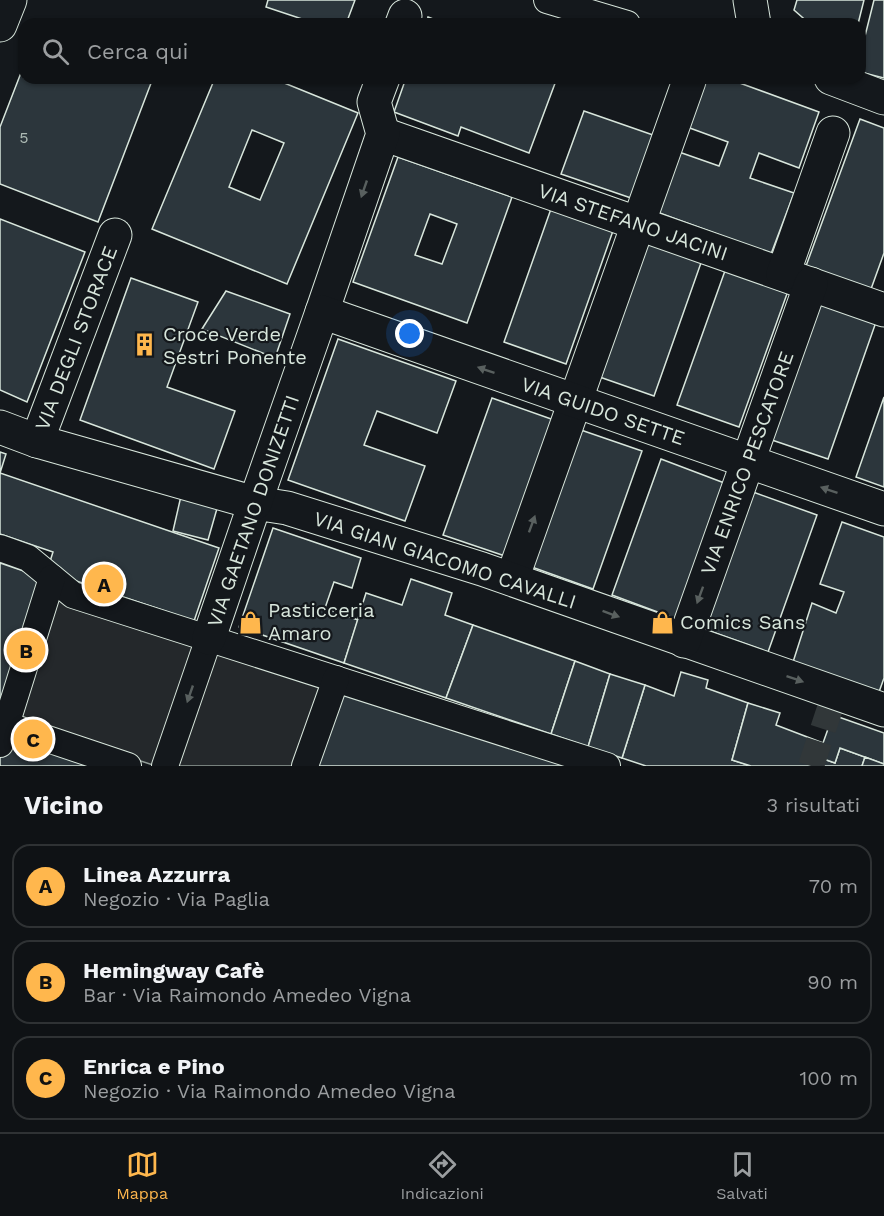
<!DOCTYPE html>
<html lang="it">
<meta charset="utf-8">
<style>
body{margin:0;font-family:"Work Sans",sans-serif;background:#181b1e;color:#f1f3f6}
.you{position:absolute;left:410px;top:334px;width:21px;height:21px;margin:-15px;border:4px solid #fff;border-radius:50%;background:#1a73e8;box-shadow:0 0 0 9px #1a73e833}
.badge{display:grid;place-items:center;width:39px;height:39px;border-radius:50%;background:#ffb74d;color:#111;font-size:20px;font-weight:700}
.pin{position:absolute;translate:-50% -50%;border:3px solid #fff;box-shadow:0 2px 6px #0006}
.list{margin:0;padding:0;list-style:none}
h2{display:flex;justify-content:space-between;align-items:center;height:78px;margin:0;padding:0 24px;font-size:26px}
h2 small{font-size:20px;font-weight:400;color:#9b9ea0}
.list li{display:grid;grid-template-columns:39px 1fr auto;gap:18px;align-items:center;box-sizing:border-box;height:84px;margin:0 12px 12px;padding:0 12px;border:2px solid #2f3234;border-radius:18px}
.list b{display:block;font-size:22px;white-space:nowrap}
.list p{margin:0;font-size:20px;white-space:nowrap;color:#9b9ea0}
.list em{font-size:20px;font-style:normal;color:#9b9ea0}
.icon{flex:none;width:33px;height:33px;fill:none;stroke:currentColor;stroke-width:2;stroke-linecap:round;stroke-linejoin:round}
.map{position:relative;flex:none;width:884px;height:766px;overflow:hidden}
.search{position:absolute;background:#0f1215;box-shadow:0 2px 4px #0004;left:18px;right:18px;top:18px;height:66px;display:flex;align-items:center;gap:15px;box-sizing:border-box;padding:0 21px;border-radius:18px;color:#9b9ea0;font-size:22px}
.sheet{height:366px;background:#0f1215}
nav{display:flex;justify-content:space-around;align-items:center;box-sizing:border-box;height:84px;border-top:2px solid #2f3234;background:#0f1215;font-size:16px;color:#9b9ea0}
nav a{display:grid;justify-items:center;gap:3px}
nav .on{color:#ffb74d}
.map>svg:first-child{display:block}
.parking{fill:#24282b;stroke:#939e99;stroke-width:1.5}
.building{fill:#2c363c;stroke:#d8e6dc;stroke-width:1.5;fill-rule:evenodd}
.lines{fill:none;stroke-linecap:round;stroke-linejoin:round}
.pedestrian-tunnel{stroke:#313739;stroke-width:26;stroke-dasharray:26 13;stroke-linecap:butt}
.pedestrian-casing{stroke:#d8e6dc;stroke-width:28}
.minor-casing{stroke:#d8e6dc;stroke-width:35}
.tertiary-casing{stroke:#d8e6dc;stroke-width:35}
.pedestrian{stroke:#14181c;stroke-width:26}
.minor{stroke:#14181c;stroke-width:33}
.tertiary{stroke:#14181c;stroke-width:33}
.oneway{fill:#59605f}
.labels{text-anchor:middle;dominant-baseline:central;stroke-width:4.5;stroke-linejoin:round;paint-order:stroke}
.number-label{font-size:16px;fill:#adbab4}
.street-label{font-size:20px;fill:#d8e6dc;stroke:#14181c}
.poi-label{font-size:20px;fill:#d8e6dc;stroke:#14181c;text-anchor:start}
</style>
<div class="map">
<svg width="884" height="766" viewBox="0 0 884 766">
<rect width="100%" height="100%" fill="#14181c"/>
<polygon class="parking" points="51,598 327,687 300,766 156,766 13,719"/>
<g class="building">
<polygon points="268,0 355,0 346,24 317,24 266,7"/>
<polygon points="797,0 864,0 858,24 810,24 794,10"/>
<polygon points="874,0 884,0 884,78 860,72 860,56"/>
<polygon points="428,17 446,24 426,24"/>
<polygon points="24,65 24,78 153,78 98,222 0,184 0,127"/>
<path d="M215,78H272L358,113L287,284L152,229ZM252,130L284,143L260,200L229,187Z"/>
<polygon points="406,78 557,78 529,153 461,127 458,136 394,112"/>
<polygon points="705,78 726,78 819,112 799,168 759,153 750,178 794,193 771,254 657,212 679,152 719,166 728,142 687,127"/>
<polygon points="584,111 653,135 631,198 561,174"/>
<polygon points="860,119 884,128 884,253 871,289 806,266"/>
<path d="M398,157L512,197L467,323L353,282ZM430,214L457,224L442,264L415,255Z"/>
<polygon points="552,206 614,228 566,364 504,342"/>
<polygon points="0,219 85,252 27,402 0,390"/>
<polygon points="639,237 702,260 654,396 591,374"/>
<polygon points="726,268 788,291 739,427 677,405"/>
<polygon points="131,278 198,302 167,387 235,411 214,469 80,420"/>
<polygon points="226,291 290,314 275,358 202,329"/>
<polygon points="811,299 876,322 828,459 763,437"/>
<polygon points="338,339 456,381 437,433 377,411 364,445 425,466 405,521 288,480"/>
<polygon points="884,397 884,487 856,477"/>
<polygon points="492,398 554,420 505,556 443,535"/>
<polygon points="578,429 642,451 593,589 529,566"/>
<polygon points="0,452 6,454 0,473 219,548 194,621 47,571 53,552 0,534"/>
<polygon points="661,459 727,484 679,620 612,595"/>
<polygon points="753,492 817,515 768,652 704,629"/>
<polygon points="181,496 218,505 208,540 173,531"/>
<polygon points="842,522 884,537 884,678 879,692 793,662 812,603 836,613 844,592 820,584"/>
<polygon points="273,528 361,558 352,588 334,582 325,608 358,620 344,663 239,627"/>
<polygon points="0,563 47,579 0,706"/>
<polygon points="411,579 452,593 445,615 473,625 446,698 344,663 366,593 402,605"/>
<polygon points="473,625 575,661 551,734 446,698"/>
<polygon points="575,661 610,674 588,747 551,734"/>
<polygon points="681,672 708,680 706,688 748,703 732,760 751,766 646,766 622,758 645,685 674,696"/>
<polygon points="610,674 645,685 622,758 588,747"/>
<polygon points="338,688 579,766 310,766"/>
<polygon points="748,703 780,713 776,725 823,743 818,757 835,763 840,748 865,757 862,766 751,766 732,760"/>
<polygon points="833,715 884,733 884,764 840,748 835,763 818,757"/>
<polygon points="9,730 109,766 0,766 0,756"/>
<polygon points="865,757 884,764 884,766 862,766"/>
</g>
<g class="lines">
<polyline class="pedestrian-tunnel" points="811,766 835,693"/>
<defs>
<g id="pedestrian">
<polyline points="547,0 627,24"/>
<polyline points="0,548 28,558 73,595 607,766"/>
<polyline points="0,723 128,766"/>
<polyline points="0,744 52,578"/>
<polyline points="165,766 209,638"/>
<polyline points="305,766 336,679"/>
</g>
<g id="minor">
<polyline points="750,0 754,24"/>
<polyline points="402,24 405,16"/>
<polyline points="831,78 884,98"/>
<polyline points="383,134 884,310"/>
<polyline points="783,274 833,133"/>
<polyline points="322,312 383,134 374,102 383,78"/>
<polyline points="37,441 115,235"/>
<polyline points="512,579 689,81"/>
<polyline points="209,638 255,503 287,508 482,569 884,710"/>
<polyline points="684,641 811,284"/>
</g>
<g id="tertiary">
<polyline points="0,25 10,0"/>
<polyline points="0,427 37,441 255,503 322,312 884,509"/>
</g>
</defs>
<use href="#pedestrian" class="pedestrian-casing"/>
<use href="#minor" class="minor-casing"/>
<use href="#tertiary" class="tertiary-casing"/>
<use href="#pedestrian" class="pedestrian"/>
<use href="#minor" class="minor"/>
<use href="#tertiary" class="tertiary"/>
</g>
<defs><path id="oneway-solid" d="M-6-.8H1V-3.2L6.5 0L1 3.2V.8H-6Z" transform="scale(1.5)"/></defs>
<g class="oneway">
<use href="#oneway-solid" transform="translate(364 189) rotate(109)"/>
<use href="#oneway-solid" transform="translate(486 370) rotate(-161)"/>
<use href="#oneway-solid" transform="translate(829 490) rotate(-161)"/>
<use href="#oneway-solid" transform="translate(532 524) rotate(-70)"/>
<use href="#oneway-solid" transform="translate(700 595) rotate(110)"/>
<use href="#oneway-solid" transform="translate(611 614) rotate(20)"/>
<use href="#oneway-solid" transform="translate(795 679) rotate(19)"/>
<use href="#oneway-solid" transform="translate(190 694) rotate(109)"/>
</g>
<defs>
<symbol id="building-bare" viewBox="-9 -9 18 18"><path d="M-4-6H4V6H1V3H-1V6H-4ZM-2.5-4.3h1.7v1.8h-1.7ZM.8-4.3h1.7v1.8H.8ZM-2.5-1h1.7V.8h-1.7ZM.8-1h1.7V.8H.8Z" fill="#ffb74d" stroke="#14181c" stroke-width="2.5" paint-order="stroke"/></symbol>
<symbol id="shop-bare" viewBox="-9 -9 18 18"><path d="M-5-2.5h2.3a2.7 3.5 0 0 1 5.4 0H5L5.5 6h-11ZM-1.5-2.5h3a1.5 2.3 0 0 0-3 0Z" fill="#ffb74d" stroke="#14181c" stroke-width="2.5" paint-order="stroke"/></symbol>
</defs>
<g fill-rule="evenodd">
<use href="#building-bare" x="128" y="328" width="33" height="33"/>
<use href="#shop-bare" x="234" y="606" width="33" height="33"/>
<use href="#shop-bare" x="646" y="606" width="33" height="33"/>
</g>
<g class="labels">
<g class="number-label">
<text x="24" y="137">5</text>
</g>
<g class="street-label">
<text transform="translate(633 222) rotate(19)">VIA STEFANO JACINI</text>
<text transform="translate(76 338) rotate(-69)">VIA DEGLI STORACE</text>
<text transform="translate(603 411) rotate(19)">VIA GUIDO SETTE</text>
<text transform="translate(747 463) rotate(-70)">VIA ENRICO PESCATORE</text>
<text transform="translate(253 511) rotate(-71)">VIA GAETANO DONIZETTI</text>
<text transform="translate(445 560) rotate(18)">VIA GIAN GIACOMO CAVALLI</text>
</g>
<g class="poi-label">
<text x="163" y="334">Croce Verde<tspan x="163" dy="23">Sestri Ponente</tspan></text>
<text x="268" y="610">Pasticceria<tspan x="268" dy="23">Amaro</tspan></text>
<text x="680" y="622">Comics Sans</text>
</g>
</g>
</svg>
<div class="you"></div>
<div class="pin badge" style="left:104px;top:584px">A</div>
<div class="pin badge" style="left:26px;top:650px">B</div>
<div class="pin badge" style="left:33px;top:739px">C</div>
<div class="search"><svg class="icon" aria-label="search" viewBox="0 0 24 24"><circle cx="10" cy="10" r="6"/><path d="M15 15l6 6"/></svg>Cerca qui</div>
</div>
<section class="sheet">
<h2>Vicino<small>3 risultati</small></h2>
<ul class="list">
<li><span class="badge">A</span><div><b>Linea Azzurra</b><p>Negozio · Via Paglia</p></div><em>70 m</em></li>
<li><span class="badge">B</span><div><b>Hemingway Cafè</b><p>Bar · Via Raimondo Amedeo Vigna</p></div><em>90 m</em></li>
<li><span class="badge">C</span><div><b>Enrica e Pino</b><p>Negozio · Via Raimondo Amedeo Vigna</p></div><em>100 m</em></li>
</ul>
</section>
<nav>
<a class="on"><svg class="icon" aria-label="map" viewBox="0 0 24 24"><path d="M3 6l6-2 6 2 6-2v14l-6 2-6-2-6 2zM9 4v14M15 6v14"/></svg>Mappa</a>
<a><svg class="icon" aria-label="directions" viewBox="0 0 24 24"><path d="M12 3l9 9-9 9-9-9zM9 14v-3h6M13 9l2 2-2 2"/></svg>Indicazioni</a>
<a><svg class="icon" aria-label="saved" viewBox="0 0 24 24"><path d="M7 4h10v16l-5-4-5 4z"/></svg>Salvati</a>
</nav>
